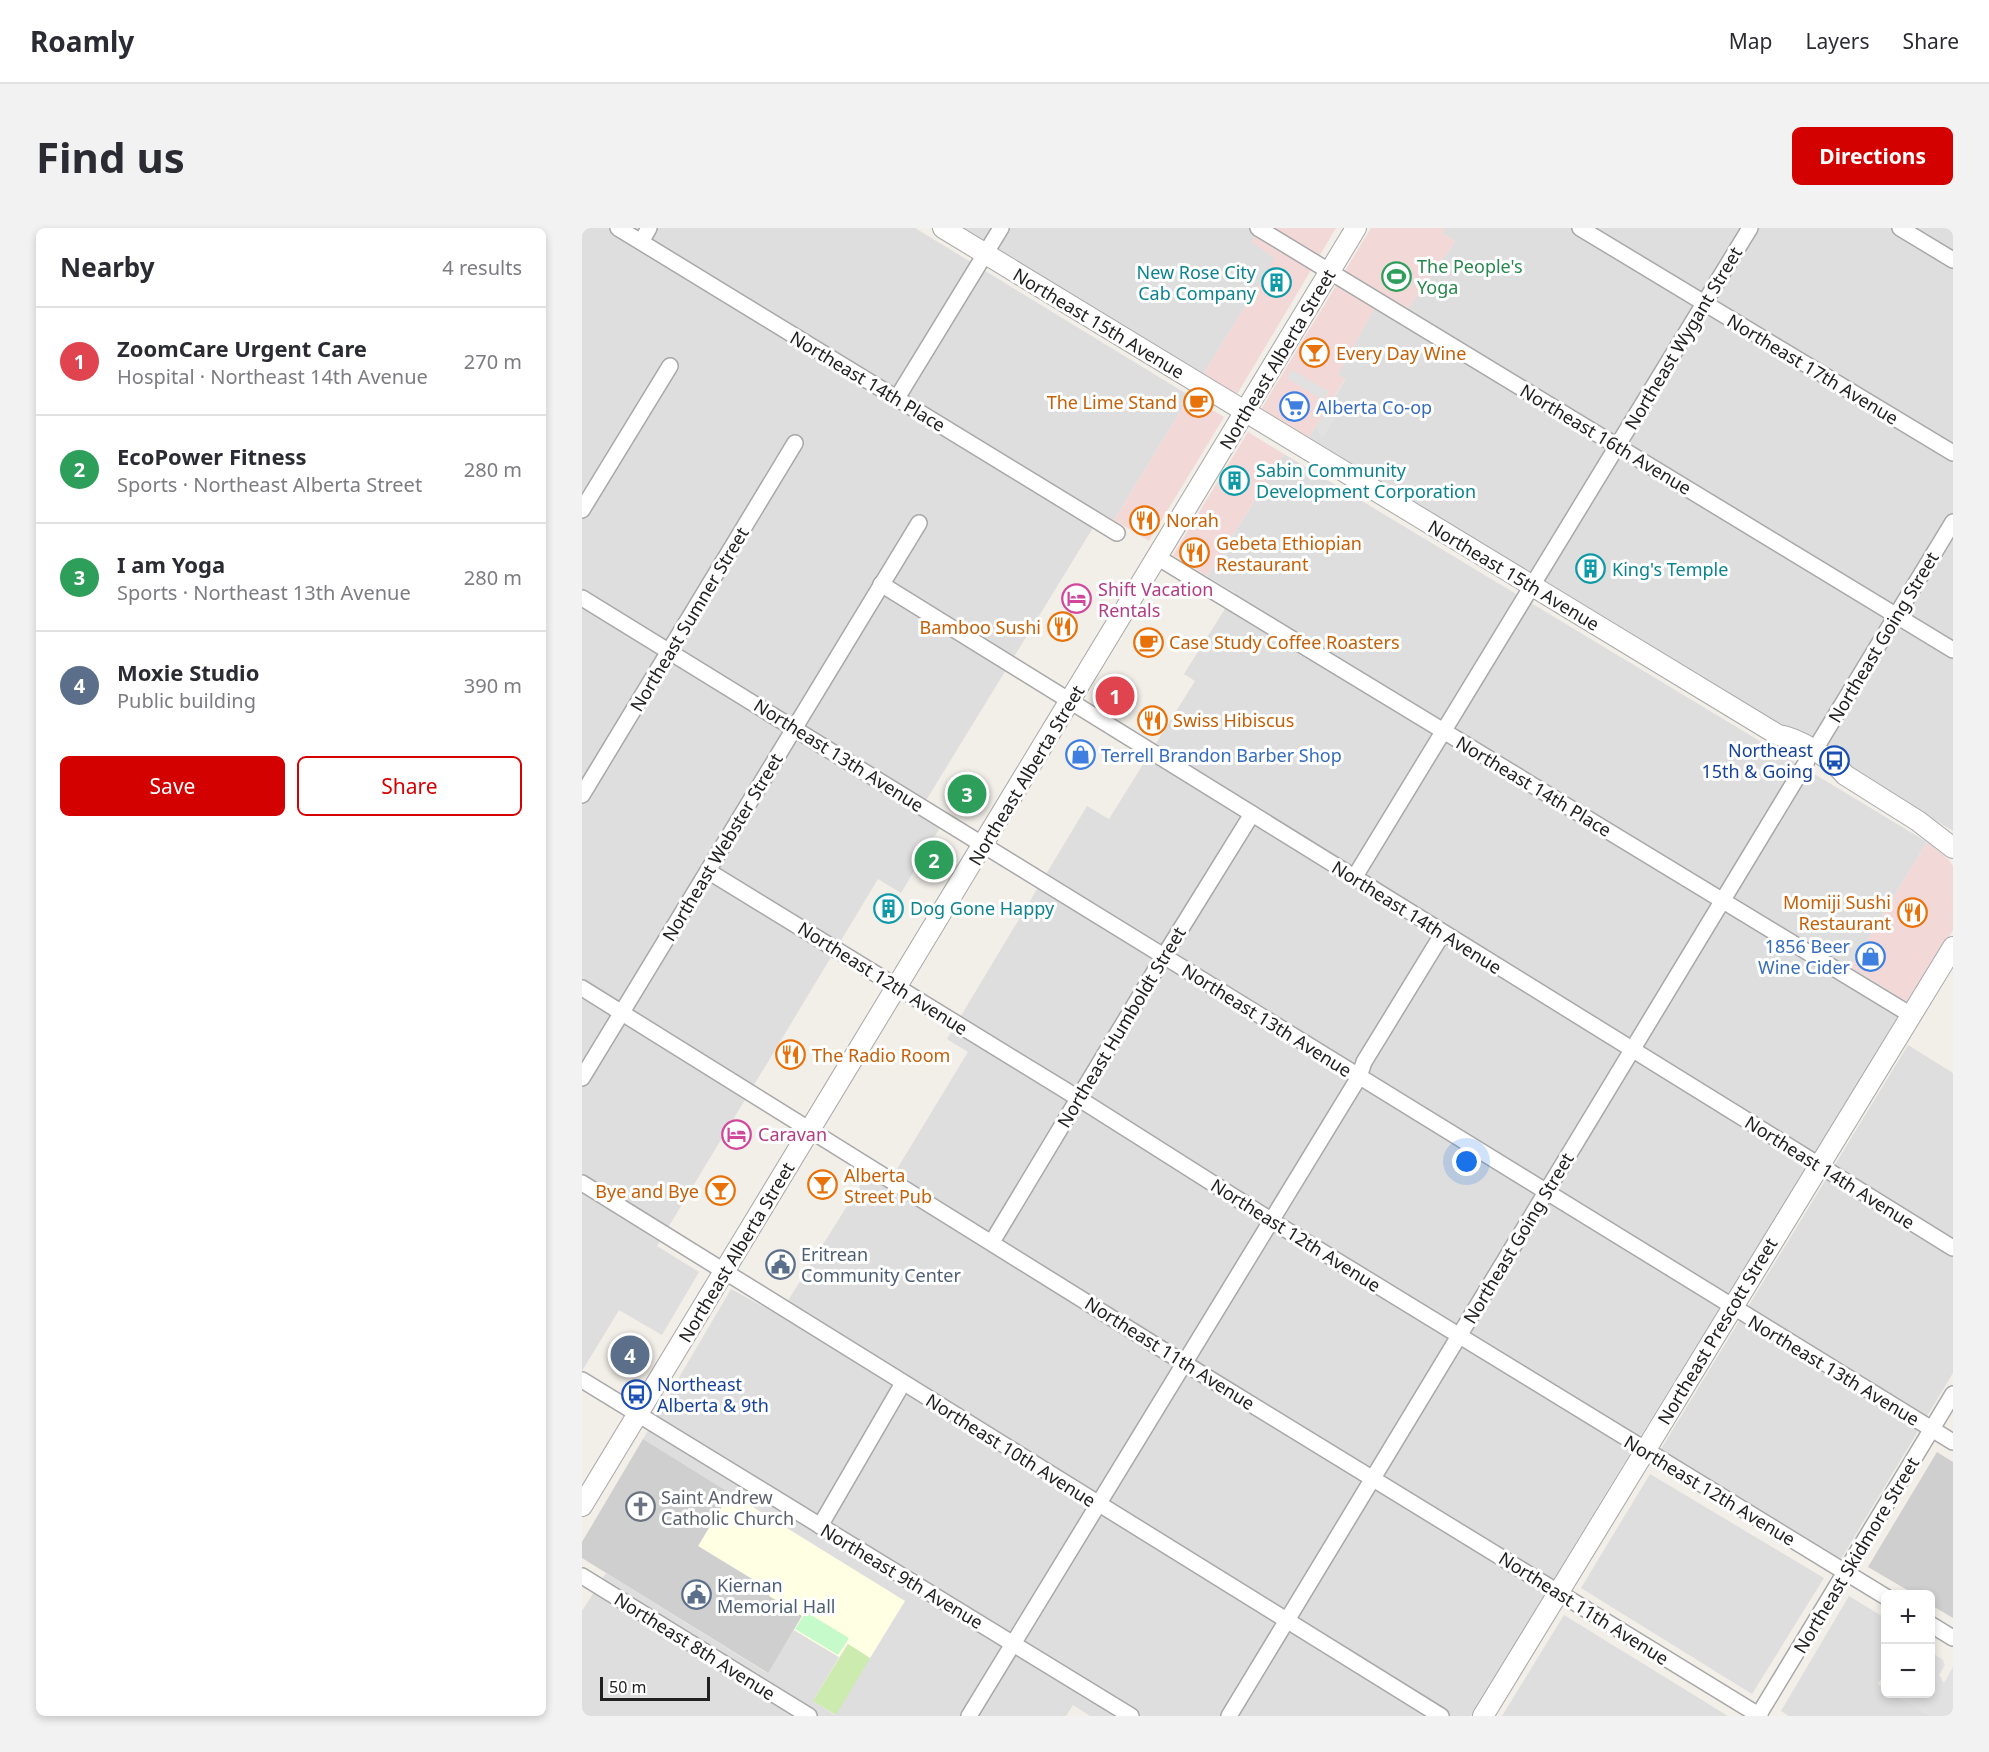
<!DOCTYPE html>
<meta charset="utf-8">
<style>
body{margin:0;font-family:"Noto Sans",sans-serif;background:#f2f2f3;color:#2b2b33}
.controls{position:absolute;right:18px;bottom:18px;display:grid;overflow:hidden;border-radius:9px;box-shadow:0 3px 9px #0003}
.controls button{width:54px;height:54px;display:grid;place-items:center;padding:0;border:0;border-bottom:2px solid #e1e1e2;background:#fff;color:#2b2b33;font:30px sans-serif}
.scale{position:absolute;left:18px;bottom:15px;width:110px;box-sizing:border-box;padding-left:6px;border:3px solid #212121;border-top:0;font-size:16px;line-height:21px;white-space:nowrap;color:#212121;-webkit-text-stroke:4px #fff;paint-order:stroke}
.you{position:absolute;left:885px;top:934px;width:21px;height:21px;margin:-15px;border:4px solid #fff;border-radius:50%;background:#1a73e8;box-shadow:0 0 0 9px #1a73e833}
.badge{display:grid;place-items:center;width:39px;height:39px;border-radius:50%;background:#d30100;color:#fff;font-size:20px;font-weight:700}
.pin{position:absolute;translate:-50% -50%;border:3px solid #fff;box-shadow:0 2px 6px #0006}
.list{margin:0;padding:0;list-style:none}
h2{display:flex;justify-content:space-between;align-items:center;height:78px;margin:0;padding:0 24px;font-size:26px}
h2 small{font-size:20px;font-weight:400;color:#7c7c81}
.list li{display:grid;grid-template-columns:39px 1fr auto;gap:18px;align-items:center;box-sizing:border-box;height:108px;padding:0 24px;border-top:2px solid #e1e1e2}
.list b{display:block;font-size:22px;white-space:nowrap}
.list p{margin:0;font-size:20px;white-space:nowrap;color:#7c7c81}
.list em{font-size:20px;font-style:normal;color:#7c7c81}
.actions{display:flex;gap:12px;padding:18px 24px}
.actions a{flex:1;padding:14px 0;border:2px solid #d30100;border-radius:9px;text-align:center;font-size:21px;color:#d30100}
.actions .main{background:#d30100;color:#fff}
.map{position:relative;flex:none;width:1371px;height:1488px;overflow:hidden;border-radius:9px}
header{display:flex;align-items:center;gap:36px;box-sizing:border-box;height:84px;padding:0 30px;background:#fff;border-bottom:2px solid #e1e1e2}
header strong{font-size:28px}
nav{display:flex;gap:33px;margin-inline-start:auto;font-size:21px}
.intro{display:flex;align-items:center;justify-content:space-between;box-sizing:border-box;height:144px;padding:0 36px}
h1{margin:0;font-size:42px}
.button{padding:15px 27px;border-radius:9px;background:#d30100;color:#fff;font-size:21px;font-weight:700}
main{display:flex;gap:36px;padding:0 36px}
aside{flex:1;background:#fff;border-radius:9px;box-shadow:0 3px 9px #0003}
.map>svg:first-child{display:block}
.residential{fill:#dfdede}
.commercial{fill:#f2d9d8}
.education{fill:#ffffe4}
.religious{fill:#cfcfcf}
.grass{fill:#ccebae}
.park{fill:#c6facb}
.parking{fill:#e1e1e1}
.lines{fill:none;stroke-linecap:round;stroke-linejoin:round}
.minor-casing{stroke:#a8a8a8;stroke-width:18}
.tertiary-casing{stroke:#a8a8a8;stroke-width:22}
.minor{stroke:#fff;stroke-width:15}
.tertiary{stroke:#fff;stroke-width:20}
.labels{text-anchor:middle;dominant-baseline:central;stroke-width:6;stroke-linejoin:round;paint-order:stroke}
.leisure-label{font-size:18px;fill:#27864d;stroke:#fff;text-anchor:start}
.culture-label{font-size:18px;fill:#0d838f;stroke:#fff;text-anchor:start}
.street-label{font-size:18px;fill:#212121;stroke:#fff}
.food-label{font-size:18px;fill:#c56008;stroke:#fff;text-anchor:start}
.shop-label{font-size:18px;fill:#366cbe;stroke:#fff;text-anchor:start}
.hotel-label{font-size:18px;fill:#b23c85;stroke:#fff;text-anchor:start}
.transit-label{font-size:18px;fill:#164399;stroke:#fff;text-anchor:end}
.service-label{font-size:18px;fill:#4e5e75;stroke:#fff;text-anchor:start}
.worship-label{font-size:18px;fill:#5b616d;stroke:#fff;text-anchor:start}
</style>
<header>
<strong>Roamly</strong>
<nav><a>Map</a><a>Layers</a><a>Share</a></nav>
</header>
<div class="intro"><h1>Find us</h1><a class="button">Directions</a></div>
<main>
<aside>
<h2>Nearby<small>4 results</small></h2>
<ul class="list">
<li><span class="badge" style="background:#e0444e">1</span><div><b>ZoomCare Urgent Care</b><p>Hospital · Northeast 14th Avenue</p></div><em>270 m</em></li>
<li><span class="badge" style="background:#2e9e5b">2</span><div><b>EcoPower Fitness</b><p>Sports · Northeast Alberta Street</p></div><em>280 m</em></li>
<li><span class="badge" style="background:#2e9e5b">3</span><div><b>I am Yoga</b><p>Sports · Northeast 13th Avenue</p></div><em>280 m</em></li>
<li><span class="badge" style="background:#5c6f8a">4</span><div><b>Moxie Studio</b><p>Public building</p></div><em>390 m</em></li>
</ul>
<div class="actions"><a class="main">Save</a><a>Share</a></div>
</aside>
<div class="map">
<svg width="1371" height="1488" viewBox="0 0 1371 1488">
<rect width="100%" height="100%" fill="#f2eee8"/>
<g class="residential">
<polygon points="0,0 333,0 608,168 532,292 520,285 340,579 362,593 319,665 296,651 75,1018 117,1044 80,1107 37,1082 0,1143"/>
<polygon points="377,0 677,0 694,30 620,148"/>
<polygon points="863,0 1371,0 1371,603 726,211 763,152 755,146 801,65 826,80 873,13 860,5"/>
<polygon points="702,226 1345,614 1269,739 1327,775 1058,1209 889,1488 508,1488 491,1477 484,1488 0,1488 0,1383 24,1345 185,1445 212,1402 257,1429 231,1473 253,1487 322,1373 61,1211 149,1061 197,1087 285,946 304,959 386,824 365,811 505,578 527,591 613,453 602,446 653,365 625,348"/>
<polygon points="1326,817 1371,845 1371,1145 1259,1331 1079,1221"/>
<polygon points="1068,1246 1242,1350 1170,1466 999,1360"/>
<polygon points="1267,1368 1303,1390 1303,1444 1296,1456 1303,1461 1304,1466 1312,1466 1349,1488 1207,1488 1199,1483"/>
<polygon points="982,1387 1146,1488 920,1488"/>
</g>
<g class="commercial">
<polygon points="677,0 754,0 654,168 620,148 693,30 669,14"/>
<polygon points="789,0 863,0 860,5 873,13 827,80 801,66 756,146 763,151 726,211 678,183"/>
<polygon points="608,168 642,189 567,313 532,292"/>
<polygon points="666,204 702,226 625,348 591,327"/>
<polygon points="1345,614 1366,631 1371,638 1371,702 1327,775 1269,739"/>
</g>
<polygon class="education" points="148,1265 323,1373 288,1430 266,1416 257,1429 212,1402 220,1388 187,1368 190,1363 116,1318"/>
<g class="religious">
<polygon points="61,1211 148,1265 116,1318 190,1363 187,1368 220,1388 186,1445 0,1330 0,1314"/>
<polygon points="1355,1224 1371,1234 1371,1390 1349,1377 1348,1366 1332,1366 1286,1339"/>
</g>
<polygon class="grass" points="266,1416 288,1430 254,1487 231,1473"/>
<polygon class="park" points="224,1384 267,1410 256,1427 213,1401"/>
<g class="parking">
<polygon points="710,142 747,164 741,172 705,150"/>
<polygon points="753,171 758,182 740,211 734,200"/>
<polygon points="1349,1424 1361,1432 1363,1437 1357,1447 1362,1455 1371,1439 1371,1488 1349,1488 1312,1466 1348,1466"/>
</g>
<g class="lines">
<defs>
<g id="minor">
<polyline points="36,0 535,305"/>
<polyline points="676,0 1371,422"/>
<polyline points="998,0 1371,225"/>
<polyline points="1318,0 1371,32"/>
<polyline points="59,14 67,0"/>
<polyline points="315,170 419,0"/>
<polyline points="0,282 88,138"/>
<polyline points="575,329 1329,787"/>
<polyline points="299,356 1371,1020"/>
<path d="M0,370C458,650 913,934 1371,1214"/>
<polyline points="1232,523 1371,294"/>
<polyline points="0,567 213,215"/>
<polyline points="126,643 496,870 690,993 1304,1369"/>
<polyline points="772,650 1168,0"/>
<polyline points="0,760 602,1135 1178,1488"/>
<polyline points="0,850 337,295"/>
<polyline points="0,955 859,1488"/>
<polyline points="410,1014 582,728 670,586"/>
<polyline points="0,1152 549,1488"/>
<polyline points="238,1298 321,1155"/>
<polyline points="0,1348 227,1488"/>
<polyline points="1348,1396 1371,1410"/>
<polyline points="387,1488 777,849 782,834 861,705"/>
<polyline points="647,1488 1225,533"/>
<polyline points="1176,1488 1371,1166"/>
</g>
<g id="tertiary">
<path d="M361,0L1196,507C1217,510 1250,531 1263,547L1336,593L1371,620"/>
<polyline points="0,1278 774,0"/>
<polyline points="901,1488 1371,719"/>
</g>
</defs>
<use href="#minor" class="minor-casing"/>
<use href="#tertiary" class="tertiary-casing"/>
<use href="#minor" class="minor"/>
<use href="#tertiary" class="tertiary"/>
</g>
<defs>
<symbol id="stadium-ring" viewBox="-11 -11 22 22"><circle r="9.5" fill="#fff" stroke="#2e9e5b" stroke-width="1.5"/><path d="M0-5a6.5 5 0 1 0 0 10a6.5 5 0 1 0 0-10ZM-3.5-1.8h7v3.6h-7Z" fill="#2e9e5b"/></symbol>
<symbol id="building-ring" viewBox="-11 -11 22 22"><circle r="9.5" fill="#fff" stroke="#0f9aa8" stroke-width="1.5"/><path d="M-4-6H4V6H1V3H-1V6H-4ZM-2.5-4.3h1.7v1.8h-1.7ZM.8-4.3h1.7v1.8H.8ZM-2.5-1h1.7V.8h-1.7ZM.8-1h1.7V.8H.8Z" fill="#0f9aa8"/></symbol>
<symbol id="bar-ring" viewBox="-11 -11 22 22"><circle r="9.5" fill="#fff" stroke="#e8710a" stroke-width="1.5"/><path d="M-6-5H6L.8 .8V4.5H3.5V6h-7V4.5H-.8V.8Z" fill="#e8710a"/></symbol>
<symbol id="cafe-ring" viewBox="-11 -11 22 22"><circle r="9.5" fill="#fff" stroke="#e8710a" stroke-width="1.5"/><path d="M-5.5-4.5H6V0H3Q3 3.5 0 3.5H-2.5Q-5.5 3.5-5.5 0ZM3-3.2v2h1.7v-2ZM-6 4.5H4V6H-6Z" fill="#e8710a"/></symbol>
<symbol id="supermarket-ring" viewBox="-11 -11 22 22"><circle r="9.5" fill="#fff" stroke="#3f7fe0" stroke-width="1.5"/><path d="M-6-5.5h2.5l.6 2H6L4.5 2H-2.5L-4.4-4H-6ZM-1.5 3.2a1.3 1.3 0 1 0 .1 0ZM3 3.2a1.3 1.3 0 1 0 .1 0Z" fill="#3f7fe0"/></symbol>
<symbol id="restaurant-ring" viewBox="-11 -11 22 22"><circle r="9.5" fill="#fff" stroke="#e8710a" stroke-width="1.5"/><path d="M-5-6h1v4h1v-4h1v4h1v-4h1v5L-1.5 .5V6h-2V.5L-5-1ZM5-6V6H3V1.5H1.5Q1.5-4 5-6Z" fill="#e8710a"/></symbol>
<symbol id="hotel-ring" viewBox="-11 -11 22 22"><circle r="9.5" fill="#fff" stroke="#d1479c" stroke-width="1.5"/><path d="M-6-4.5h1.5V1H6V5H4.5V3h-9V5H-6ZM-4 0a1.8 1.8 0 1 1 3.6 0ZM.5 0V-2.5h3Q6-2.5 6 0Z" fill="#d1479c"/></symbol>
<symbol id="shop-ring" viewBox="-11 -11 22 22"><circle r="9.5" fill="#fff" stroke="#3f7fe0" stroke-width="1.5"/><path d="M-5-2.5h2.3a2.7 3.5 0 0 1 5.4 0H5L5.5 6h-11ZM-1.5-2.5h3a1.5 2.3 0 0 0-3 0Z" fill="#3f7fe0"/></symbol>
<symbol id="bus-ring" viewBox="-11 -11 22 22"><circle r="9.5" fill="#fff" stroke="#1a4fb4" stroke-width="1.5"/><path d="M-5-6H5V4H4V6H2V4H-2V6H-4V4H-5ZM-3.5-4V0h7V-4ZM-3.5 1.2v1.5H-2V1.2ZM2 1.2v1.5H3.5V1.2Z" fill="#1a4fb4"/></symbol>
<symbol id="civic-ring" viewBox="-11 -11 22 22"><circle r="9.5" fill="#fff" stroke="#5c6f8a" stroke-width="1.5"/><path d="M-.6-6.5H3V-4.5H.6V-3L4-1V1h2V6H-6V1h2V-1L-.6-3ZM-1.2 2.5V6h2.4V2.5Z" fill="#5c6f8a"/></symbol>
<symbol id="church-ring" viewBox="-11 -11 22 22"><circle r="9.5" fill="#fff" stroke="#6b7280" stroke-width="1.5"/><path d="M-1.2-6h2.4v3.5h3.3v2.4h-3.3V6h-2.4V-.1h-3.3v-2.4h3.3Z" fill="#6b7280"/></symbol>
</defs>
<g fill-rule="evenodd">
<use href="#stadium-ring" x="798" y="32" width="33" height="33"/>
<use href="#building-ring" x="678" y="38" width="33" height="33"/>
<use href="#bar-ring" x="716" y="108" width="33" height="33"/>
<use href="#cafe-ring" x="600" y="158" width="33" height="33"/>
<use href="#supermarket-ring" x="696" y="162" width="33" height="33"/>
<use href="#building-ring" x="636" y="236" width="33" height="33"/>
<use href="#restaurant-ring" x="546" y="276" width="33" height="33"/>
<use href="#restaurant-ring" x="596" y="308" width="33" height="33"/>
<use href="#building-ring" x="992" y="324" width="33" height="33"/>
<use href="#hotel-ring" x="478" y="354" width="33" height="33"/>
<use href="#restaurant-ring" x="464" y="382" width="33" height="33"/>
<use href="#cafe-ring" x="550" y="398" width="33" height="33"/>
<use href="#restaurant-ring" x="554" y="476" width="33" height="33"/>
<use href="#shop-ring" x="482" y="510" width="33" height="33"/>
<use href="#bus-ring" x="1236" y="516" width="33" height="33"/>
<use href="#building-ring" x="290" y="664" width="33" height="33"/>
<use href="#restaurant-ring" x="1314" y="668" width="33" height="33"/>
<use href="#shop-ring" x="1272" y="712" width="33" height="33"/>
<use href="#restaurant-ring" x="192" y="810" width="33" height="33"/>
<use href="#hotel-ring" x="138" y="890" width="33" height="33"/>
<use href="#bar-ring" x="224" y="940" width="33" height="33"/>
<use href="#bar-ring" x="122" y="946" width="33" height="33"/>
<use href="#civic-ring" x="182" y="1020" width="33" height="33"/>
<use href="#bus-ring" x="38" y="1150" width="33" height="33"/>
<use href="#church-ring" x="42" y="1262" width="33" height="33"/>
<use href="#civic-ring" x="98" y="1350" width="33" height="33"/>
</g>
<g class="labels">
<g class="leisure-label">
<text x="835" y="38">The People's<tspan x="835" dy="21">Yoga</tspan></text>
</g>
<g class="culture-label">
<text x="674" y="44" text-anchor="end">New Rose City<tspan x="674" dy="21">Cab Company</tspan></text>
<text x="674" y="242">Sabin Community<tspan x="674" dy="21">Development Corporation</tspan></text>
<text x="1030" y="341">King's Temple</text>
<text x="328" y="680">Dog Gone Happy</text>
</g>
<g class="street-label">
<text transform="translate(517 95) rotate(31)">Northeast 15th Avenue</text>
<text transform="translate(1101 110) rotate(-59)">Northeast Wygant Street</text>
<text transform="translate(695 131) rotate(-59)">Northeast Alberta Street</text>
<text transform="translate(1231 141) rotate(31)">Northeast 17th Avenue</text>
<text transform="translate(286 153) rotate(31)">Northeast 14th Place</text>
<text transform="translate(1024 211) rotate(31)">Northeast 16th Avenue</text>
<text transform="translate(932 347) rotate(31)">Northeast 15th Avenue</text>
<text transform="translate(107 391) rotate(-59)">Northeast Sumner Street</text>
<text transform="translate(1301 409) rotate(-59)">Northeast Going Street</text>
<text transform="translate(257 527) rotate(32)">Northeast 13th Avenue</text>
<text transform="translate(444 547) rotate(-59)">Northeast Alberta Street</text>
<text transform="translate(952 558) rotate(31)">Northeast 14th Place</text>
<text transform="translate(140 619) rotate(-59)">Northeast Webster Street</text>
<text transform="translate(835 689) rotate(32)">Northeast 14th Avenue</text>
<text transform="translate(301 750) rotate(32)">Northeast 12th Avenue</text>
<text transform="translate(685 792) rotate(32)">Northeast 13th Avenue</text>
<text transform="translate(539 799) rotate(-59)">Northeast Humboldt Street</text>
<text transform="translate(1248 944) rotate(32)">Northeast 14th Avenue</text>
<text transform="translate(714 1007) rotate(32)">Northeast 12th Avenue</text>
<text transform="translate(936 1010) rotate(-59)">Northeast Going Street</text>
<text transform="translate(154 1024) rotate(-59)">Northeast Alberta Street</text>
<text transform="translate(1135 1103) rotate(-59)">Northeast Prescott Street</text>
<text transform="translate(588 1125) rotate(32)">Northeast 11th Avenue</text>
<text transform="translate(1252 1142) rotate(31)">Northeast 13th Avenue</text>
<text transform="translate(429 1222) rotate(32)">Northeast 10th Avenue</text>
<text transform="translate(1128 1262) rotate(31)">Northeast 12th Avenue</text>
<text transform="translate(1274 1327) rotate(-59)">Northeast Skidmore Street</text>
<text transform="translate(320 1348) rotate(31)">Northeast 9th Avenue</text>
<text transform="translate(1002 1380) rotate(32)">Northeast 11th Avenue</text>
<text transform="translate(113 1418) rotate(32)">Northeast 8th Avenue</text>
</g>
<g class="food-label">
<text x="754" y="125">Every Day Wine</text>
<text x="595" y="174" text-anchor="end">The Lime Stand</text>
<text x="584" y="292">Norah</text>
<text x="634" y="315">Gebeta Ethiopian<tspan x="634" dy="21">Restaurant</tspan></text>
<text x="459" y="399" text-anchor="end">Bamboo Sushi</text>
<text x="587" y="414">Case Study Coffee Roasters</text>
<text x="591" y="492">Swiss Hibiscus</text>
<text x="1309" y="674" text-anchor="end">Momiji Sushi<tspan x="1309" dy="21">Restaurant</tspan></text>
<text x="230" y="827">The Radio Room</text>
<text x="262" y="947">Alberta<tspan x="262" dy="21">Street Pub</tspan></text>
<text x="117" y="963" text-anchor="end">Bye and Bye</text>
</g>
<g class="shop-label">
<text x="734" y="179">Alberta Co-op</text>
<text x="519" y="527">Terrell Brandon Barber Shop</text>
<text x="1268" y="718" text-anchor="end">1856 Beer<tspan x="1268" dy="21">Wine Cider</tspan></text>
</g>
<g class="hotel-label">
<text x="516" y="361">Shift Vacation<tspan x="516" dy="21">Rentals</tspan></text>
<text x="176" y="906">Caravan</text>
</g>
<g class="transit-label">
<text x="1231" y="522">Northeast<tspan x="1231" dy="21">15th &amp; Going</tspan></text>
<text x="75" y="1156" text-anchor="start">Northeast<tspan x="75" dy="21">Alberta &amp; 9th</tspan></text>
</g>
<g class="service-label">
<text x="219" y="1026">Eritrean<tspan x="219" dy="21">Community Center</tspan></text>
<text x="135" y="1357">Kiernan<tspan x="135" dy="21">Memorial Hall</tspan></text>
</g>
<g class="worship-label">
<text x="79" y="1269">Saint Andrew<tspan x="79" dy="21">Catholic Church</tspan></text>
</g>
</g>
</svg>
<div class="controls">
<button>+</button>
<button>−</button>
</div>
<div class="scale">50 m</div>
<div class="you"></div>
<div class="pin badge" style="left:533px;top:468px;background:#e0444e">1</div>
<div class="pin badge" style="left:352px;top:632px;background:#2e9e5b">2</div>
<div class="pin badge" style="left:385px;top:566px;background:#2e9e5b">3</div>
<div class="pin badge" style="left:48px;top:1127px;background:#5c6f8a">4</div>
</div>
</main>
